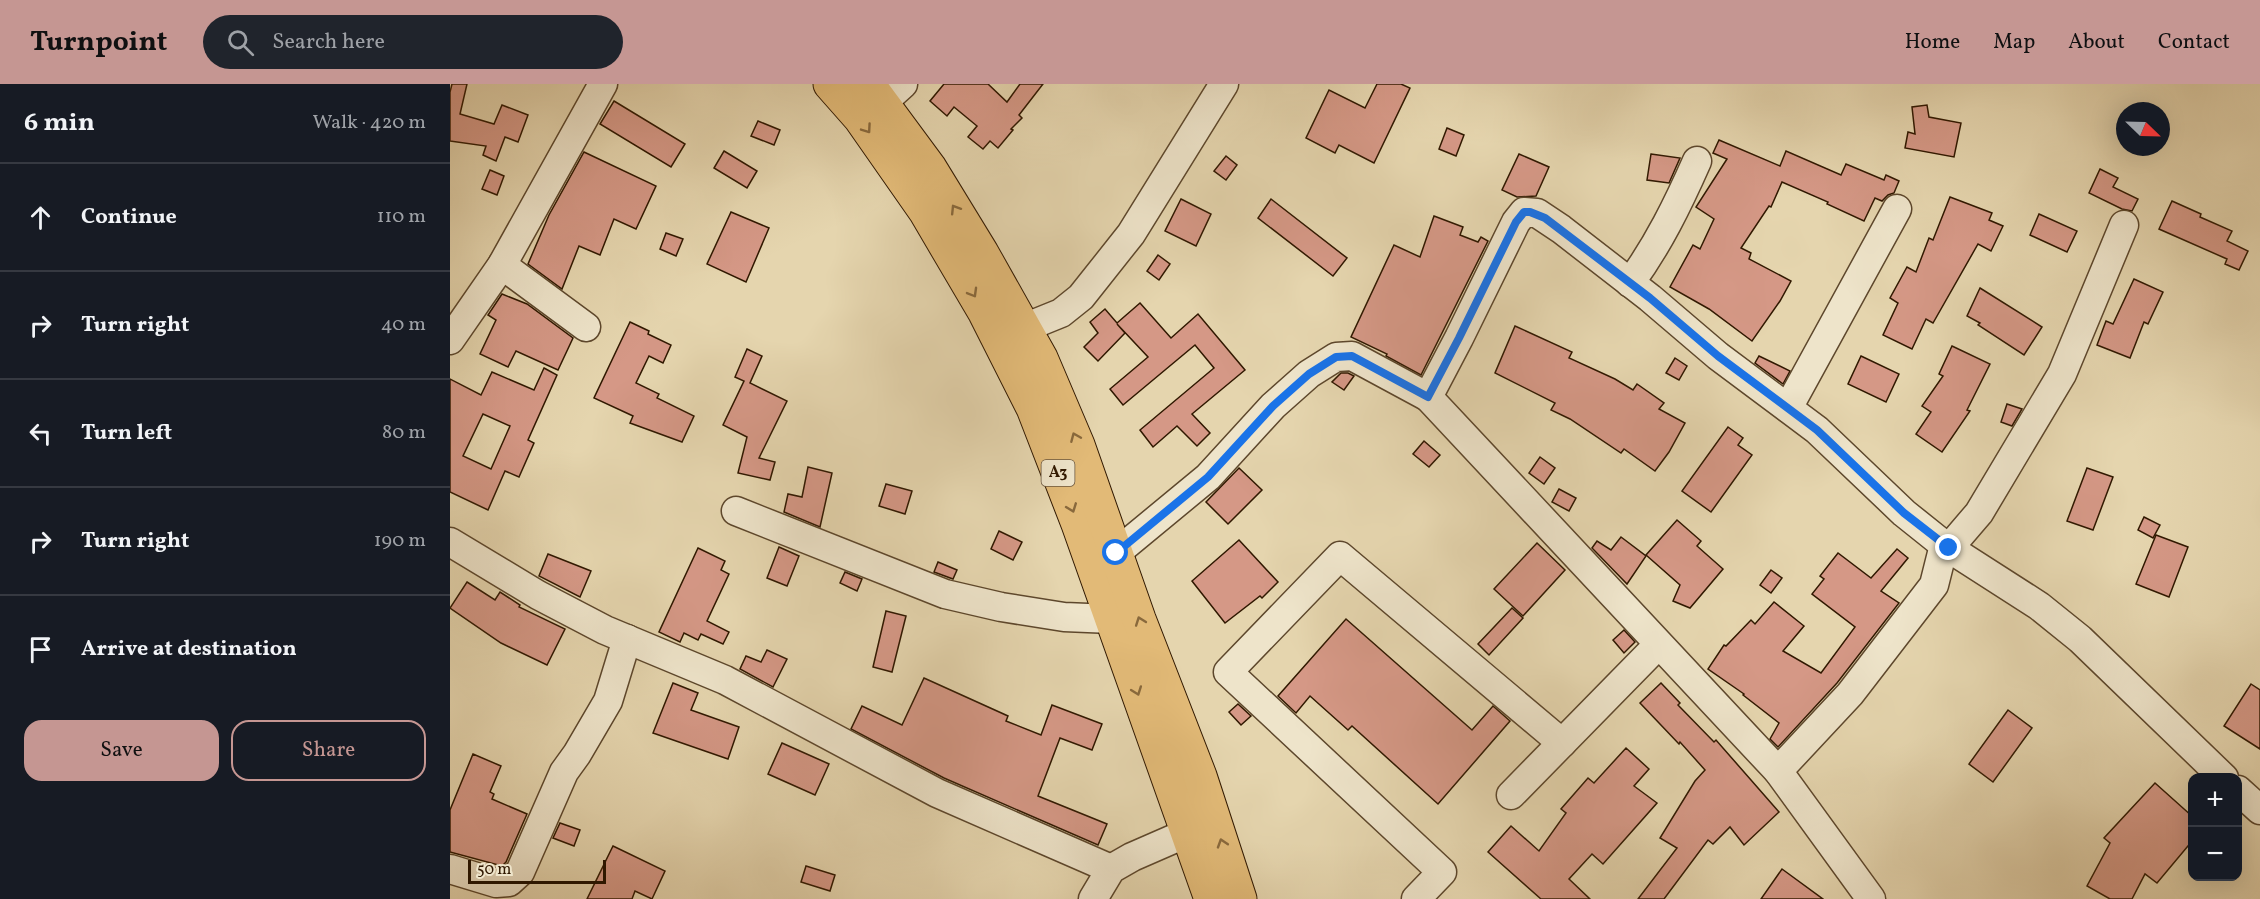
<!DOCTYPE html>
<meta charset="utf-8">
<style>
body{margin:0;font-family:Vollkorn,serif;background:#20242c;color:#f1f3f6}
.controls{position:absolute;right:18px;bottom:18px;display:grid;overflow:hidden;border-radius:12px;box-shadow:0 6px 24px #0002}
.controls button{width:54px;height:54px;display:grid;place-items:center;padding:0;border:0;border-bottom:2px solid #363941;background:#171b24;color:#f1f3f6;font:30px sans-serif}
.compass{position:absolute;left:1666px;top:18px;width:54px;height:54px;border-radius:50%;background:#171b24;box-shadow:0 6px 24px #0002;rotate:113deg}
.scale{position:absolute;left:18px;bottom:15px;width:138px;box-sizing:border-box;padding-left:6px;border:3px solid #301800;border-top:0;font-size:16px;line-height:21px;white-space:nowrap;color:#301800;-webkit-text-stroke:4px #eee4ca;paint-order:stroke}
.stop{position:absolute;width:18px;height:18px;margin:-14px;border:4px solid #1a73e8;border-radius:50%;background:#fff}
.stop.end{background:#1a73e8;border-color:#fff;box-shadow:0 2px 6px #0008}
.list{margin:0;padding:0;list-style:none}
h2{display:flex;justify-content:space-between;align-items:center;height:78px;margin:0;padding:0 24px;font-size:26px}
h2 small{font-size:20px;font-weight:400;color:#9ea1a6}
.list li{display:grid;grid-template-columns:39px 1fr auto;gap:18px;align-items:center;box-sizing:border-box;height:108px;padding:0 24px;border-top:2px solid #363941}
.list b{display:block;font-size:22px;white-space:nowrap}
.list em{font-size:20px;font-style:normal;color:#9ea1a6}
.actions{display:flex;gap:12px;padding:18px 24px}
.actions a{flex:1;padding:14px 0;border:2px solid #c59692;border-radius:18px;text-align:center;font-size:21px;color:#c59692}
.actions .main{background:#c59692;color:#111}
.icon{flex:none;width:33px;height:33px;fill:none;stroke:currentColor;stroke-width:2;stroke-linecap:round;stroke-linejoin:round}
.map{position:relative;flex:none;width:1810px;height:815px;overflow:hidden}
header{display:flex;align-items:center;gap:36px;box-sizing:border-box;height:84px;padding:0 30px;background:#c59692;color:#111}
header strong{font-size:28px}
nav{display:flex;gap:33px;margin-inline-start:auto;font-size:21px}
.search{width:420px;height:54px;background:#20242c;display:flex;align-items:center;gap:15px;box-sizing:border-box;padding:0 21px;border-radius:33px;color:#9ea1a6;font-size:22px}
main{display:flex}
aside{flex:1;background:#171b24}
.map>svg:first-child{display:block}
.building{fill:#d59886;stroke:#301800;stroke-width:1.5;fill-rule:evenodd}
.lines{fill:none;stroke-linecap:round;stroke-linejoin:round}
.minor-casing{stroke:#5d472c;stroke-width:31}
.highway-casing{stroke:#301800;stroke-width:35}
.minor{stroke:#eee4ca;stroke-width:28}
.highway{stroke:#e2ba77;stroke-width:33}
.oneway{stroke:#89693c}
.route{stroke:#1a73e8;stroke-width:8}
.labels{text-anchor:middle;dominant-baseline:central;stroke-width:4.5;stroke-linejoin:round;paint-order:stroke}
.shield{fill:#eee4ca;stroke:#69553d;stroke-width:1.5}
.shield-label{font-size:16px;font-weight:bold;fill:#301800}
</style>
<header>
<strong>Turnpoint</strong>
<div class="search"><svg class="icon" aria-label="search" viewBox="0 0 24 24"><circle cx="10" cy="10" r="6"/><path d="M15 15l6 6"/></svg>Search here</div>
<nav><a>Home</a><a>Map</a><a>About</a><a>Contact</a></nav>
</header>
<main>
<aside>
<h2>6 min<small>Walk · 420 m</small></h2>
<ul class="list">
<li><svg class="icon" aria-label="ahead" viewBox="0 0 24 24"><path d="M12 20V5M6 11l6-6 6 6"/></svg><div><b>Continue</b></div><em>110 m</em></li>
<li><svg class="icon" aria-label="right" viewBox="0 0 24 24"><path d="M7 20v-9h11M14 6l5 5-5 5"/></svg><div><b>Turn right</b></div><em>40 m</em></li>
<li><svg class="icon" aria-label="left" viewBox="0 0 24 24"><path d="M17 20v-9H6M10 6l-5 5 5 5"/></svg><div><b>Turn left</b></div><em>80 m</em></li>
<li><svg class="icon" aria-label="right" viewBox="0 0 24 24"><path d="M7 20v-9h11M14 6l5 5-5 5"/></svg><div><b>Turn right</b></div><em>190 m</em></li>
<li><svg class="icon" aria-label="arrive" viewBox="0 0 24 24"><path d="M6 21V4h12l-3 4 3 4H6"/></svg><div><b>Arrive at destination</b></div></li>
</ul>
<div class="actions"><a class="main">Save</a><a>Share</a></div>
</aside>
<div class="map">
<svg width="1810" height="815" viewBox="0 0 1810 815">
<rect width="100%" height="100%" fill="#e5d5ae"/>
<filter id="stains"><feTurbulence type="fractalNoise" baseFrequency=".00333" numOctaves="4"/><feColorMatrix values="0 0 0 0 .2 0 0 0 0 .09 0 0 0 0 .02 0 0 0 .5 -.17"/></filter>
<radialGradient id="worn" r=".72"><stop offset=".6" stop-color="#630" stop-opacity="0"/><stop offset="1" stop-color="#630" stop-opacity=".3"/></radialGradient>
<g class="building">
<polygon points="2,0 17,0 10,30 44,40 52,21 78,31 68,58 55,53 46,77 33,71 36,62 0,57 0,8"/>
<polygon points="494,0 538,0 557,18 570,0 593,0 569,31 572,34 561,45 563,46 548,64 540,57 533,65 518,53 527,42 504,23 497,32 480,17"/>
<polygon points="927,0 951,0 960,4 924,79 889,61 885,69 856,54 879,6 915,24"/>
<polygon points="164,17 235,60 221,83 150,40"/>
<polygon points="1477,21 1479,33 1511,39 1504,73 1455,64 1458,48 1465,50 1462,23"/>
<polygon points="308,37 330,46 324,61 301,52"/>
<polygon points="997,44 1014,51 1006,72 989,65"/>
<polygon points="1269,56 1330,82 1336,67 1391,91 1396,80 1434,96 1436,91 1449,97 1444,109 1438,111 1432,117 1425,114 1414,137 1377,120 1378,118 1332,98 1321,123 1319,122 1291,164 1301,169 1299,175 1341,197 1330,217 1302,257 1259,225 1220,203 1243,161 1250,165 1264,135 1246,123 1277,75 1263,69"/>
<polygon points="274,67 307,87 297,104 264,84"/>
<polygon points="134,68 206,102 186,145 164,135 150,171 129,162 112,205 78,180 99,131"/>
<polygon points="1069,70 1099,83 1086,112 1067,113 1052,106"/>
<polygon points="1201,70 1230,74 1219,99 1197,96"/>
<polygon points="776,72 787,81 776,96 764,87"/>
<polygon points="1650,85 1668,94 1663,103 1688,115 1682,127 1672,125 1639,109"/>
<polygon points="40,86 54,92 47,111 32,105"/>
<polygon points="1500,113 1542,129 1539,136 1553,142 1541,167 1528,160 1483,239 1476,235 1462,265 1433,251 1448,219 1440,214 1457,183 1466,188 1479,154 1483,156"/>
<polygon points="731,115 761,130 746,162 715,147"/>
<polygon points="821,115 897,174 883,192 808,134"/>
<polygon points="1722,117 1751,130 1750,133 1782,147 1777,157 1798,167 1789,186 1775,180 1777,175 1709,145"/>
<polygon points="281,128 319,144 296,198 257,180"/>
<polygon points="1589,130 1627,147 1617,168 1580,151"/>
<polygon points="984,132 1013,143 1010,151 1028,158 1031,153 1038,157 971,291 936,272 937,270 901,253 944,161 970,173"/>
<polygon points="216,149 233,155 226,172 210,165"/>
<polygon points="708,171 720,180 709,196 697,187"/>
<polygon points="1684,195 1713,208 1698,240 1694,238 1680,274 1647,261 1656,237 1663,240"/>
<polygon points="1530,204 1592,243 1574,271 1528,241 1530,239 1517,232"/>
<polygon points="52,210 77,220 123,254 108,286 66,267 58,283 30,270 46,236 38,231"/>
<polygon points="690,219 721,254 748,230 795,286 742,330 760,349 747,362 727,342 703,363 690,346 764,284 745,261 673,321 660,305 698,273 667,240 675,249 648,277 634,263 648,249 640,238 655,225 667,239"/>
<polygon points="180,238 199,247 198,250 221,261 213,279 199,272 186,299 209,310 207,314 244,332 232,358 180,339 183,332 144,314"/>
<polygon points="1065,242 1122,268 1119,274 1165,295 1183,306 1187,300 1214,319 1209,325 1235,339 1219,368 1205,387 1174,365 1171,369 1120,335 1101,326 1105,319 1045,289"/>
<polygon points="1502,262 1540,280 1517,326 1520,327 1492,368 1466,350 1481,328 1472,322 1493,292 1489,290"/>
<polygon points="297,265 312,272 300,299 337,317 309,374 325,378 320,396 288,389 297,353 273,341 294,297 285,293"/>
<polygon points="1309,272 1340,287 1333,300 1305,279"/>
<polygon points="1411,272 1449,290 1436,318 1398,300"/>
<polygon points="1225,274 1237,282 1229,296 1216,289"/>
<path d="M94,284L107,291L78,356L84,359L69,393L55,387L38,426L0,408V295L31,311L42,288L84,306ZM33,330L60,342L41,385L13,372Z"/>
<polygon points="891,289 898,289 904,292 894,306 882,298"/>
<polygon points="1557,320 1572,325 1562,342 1551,338"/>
<polygon points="1278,343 1293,354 1288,361 1302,371 1261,428 1232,407"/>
<polygon points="974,357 990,371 979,383 963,370"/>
<polygon points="1090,373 1105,384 1094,400 1079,389"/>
<polygon points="358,383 382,389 370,443 334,428 338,410 352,413"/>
<polygon points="789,384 812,406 778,440 756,418"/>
<polygon points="1637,384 1663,393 1643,446 1617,437"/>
<polygon points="436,400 462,407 455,430 429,422"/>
<polygon points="1109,405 1126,414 1119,427 1102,418"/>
<polygon points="1694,433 1710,441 1703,454 1688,446"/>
<polygon points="1227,436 1251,457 1247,462 1273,485 1240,524 1223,517 1230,501 1196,471"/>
<polygon points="549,447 572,458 563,476 541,465"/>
<polygon points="1706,451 1738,463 1719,513 1686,500"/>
<polygon points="1171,453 1196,472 1177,500 1142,464 1147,457 1161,466"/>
<polygon points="789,456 828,498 812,514 810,512 775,539 742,497"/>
<polygon points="1087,459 1115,486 1073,532 1044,505"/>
<polygon points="329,463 349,472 337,502 317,494"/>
<polygon points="248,464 275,477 271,486 279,490 257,537 279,548 273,560 251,550 248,556 234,549 230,558 209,548"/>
<polygon points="1447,465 1458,474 1431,507 1449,519 1387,599 1328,663 1320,655 1329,639 1293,611 1294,610 1258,585 1274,561 1276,562 1301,536 1305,540 1324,518 1354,542 1333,567 1371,589 1405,543 1362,510 1374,495 1370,492 1388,469 1421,494"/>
<polygon points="98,470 141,487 130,513 89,492"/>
<polygon points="488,478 507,486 503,495 484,488"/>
<polygon points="1321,486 1332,494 1321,509 1310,501"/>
<polygon points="395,488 412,495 407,507 390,499"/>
<polygon points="17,498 45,516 50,508 70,521 69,523 115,545 97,581 51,559 0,524"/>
<polygon points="1062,524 1073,534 1039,571 1028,560"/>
<polygon points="436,527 456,532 442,588 423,583"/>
<polygon points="896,535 1022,646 1043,622 1060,637 988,720 902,642 898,646 860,612 846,629 828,612"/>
<polygon points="1174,546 1185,558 1174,569 1163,556"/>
<polygon points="317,566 337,575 323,603 290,585 296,572 311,578"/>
<polygon points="474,594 558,632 556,637 591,651 602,621 652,640 642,666 610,654 588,712 657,740 648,761 494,694 401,645 412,622 452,641"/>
<polygon points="223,599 248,609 241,626 289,643 278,675 203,649"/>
<polygon points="1211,599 1230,619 1228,621 1264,658 1266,656 1329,728 1294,761 1280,743 1263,760 1258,756 1214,815 1188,815 1227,764 1210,754 1245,697 1255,686 1230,658 1229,660 1190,619"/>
<polygon points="1801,600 1810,606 1810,665 1774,642"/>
<polygon points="788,620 801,632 791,641 779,628"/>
<polygon points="1558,626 1582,644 1543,698 1519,680"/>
<polygon points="332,659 379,680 365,711 318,690"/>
<polygon points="1176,664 1199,685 1184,702 1207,719 1153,780 1142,770 1119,795 1140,815 1091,815 1038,768 1061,742 1089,767 1116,729 1111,725 1138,694 1144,699"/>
<polygon points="23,670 51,682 40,708 44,710 42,715 77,730 56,778 52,782 0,768 0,726"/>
<polygon points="1705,699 1743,733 1743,756 1707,799 1695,790 1682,815 1660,815 1637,802 1660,759 1654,754"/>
<polygon points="110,739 130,746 124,762 103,754"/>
<polygon points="163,762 215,787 202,815 185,807 182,815 137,815"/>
<polygon points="356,782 385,791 380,807 351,798"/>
<polygon points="1332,785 1373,815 1311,815"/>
</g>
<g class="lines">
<defs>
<g id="minor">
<polyline points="432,19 453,0"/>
<polyline points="52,181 136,243"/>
<path d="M1180,199C1208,161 1228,120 1247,77"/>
<polyline points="574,244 611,229 631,213 681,150 774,0"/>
<polyline points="0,256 52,181 153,0"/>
<polyline points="978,313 1328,687 1421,815"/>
<polyline points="1338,324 1447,125"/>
<polyline points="286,427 495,510 551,523 614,533 662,535"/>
<polyline points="0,458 88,511 155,546 275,596 487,709 661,785"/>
<polyline points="1499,464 1529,429 1612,290 1674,141"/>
<polyline points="666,469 758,393 823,322 859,290 886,273 902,272 978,313 1009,254 1066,138 1074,128 1087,129 1111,145 1200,214 1268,272 1367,346 1454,429 1494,461 1589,522 1630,555 1774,694"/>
<polyline points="1328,687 1400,610 1484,501 1494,461"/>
<polyline points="1788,706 1810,726"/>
<polyline points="1061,711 1208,561"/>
<polyline points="0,785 46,799 59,798 70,788 114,688 127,670 158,617 177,555"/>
<polyline points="643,815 661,785 682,773 737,749"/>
<polyline points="966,815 992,788 778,588 890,472 1112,659"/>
</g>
<g id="highway">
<polyline points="380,0 410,34 475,127 535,229 583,324 628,440 761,815"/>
<polyline points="418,0 480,84 532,169 591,274 628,361 689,535 750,692 790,815"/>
</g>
</defs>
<use href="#minor" class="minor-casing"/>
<use href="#highway" class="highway-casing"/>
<use href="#minor" class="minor"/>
<use href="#highway" class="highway"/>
</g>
<defs><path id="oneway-chevron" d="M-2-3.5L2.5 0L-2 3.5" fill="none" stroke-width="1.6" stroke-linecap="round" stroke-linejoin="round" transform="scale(1.5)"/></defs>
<g class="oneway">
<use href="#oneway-chevron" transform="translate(417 45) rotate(55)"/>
<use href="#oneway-chevron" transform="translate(505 125) rotate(-122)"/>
<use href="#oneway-chevron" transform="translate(523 209) rotate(60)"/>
<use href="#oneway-chevron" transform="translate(625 353) rotate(-113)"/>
<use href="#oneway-chevron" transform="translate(622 424) rotate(69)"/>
<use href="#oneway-chevron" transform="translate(690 537) rotate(-110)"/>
<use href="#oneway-chevron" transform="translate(687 607) rotate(70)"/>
<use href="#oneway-chevron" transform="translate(772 759) rotate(-108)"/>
</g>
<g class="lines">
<polyline class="route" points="666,469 758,393 823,322 859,290 886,273 902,272 978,313 1009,254 1066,138 1074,128 1080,128 1095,134 1200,214 1268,272 1367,346 1454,429 1499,464"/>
</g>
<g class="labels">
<rect class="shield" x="591.5" y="376" width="33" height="26" rx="4.5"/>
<g class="shield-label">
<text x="608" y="389">A3</text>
</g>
</g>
<rect width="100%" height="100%" filter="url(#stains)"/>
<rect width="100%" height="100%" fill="url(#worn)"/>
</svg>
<div class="controls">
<button>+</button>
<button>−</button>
</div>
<svg class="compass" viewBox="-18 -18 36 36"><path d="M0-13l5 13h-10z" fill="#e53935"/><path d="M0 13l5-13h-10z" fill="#9ea1a6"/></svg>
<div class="scale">50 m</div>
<div class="stop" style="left:666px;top:469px"></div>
<div class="stop end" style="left:1499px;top:464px"></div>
</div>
</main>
